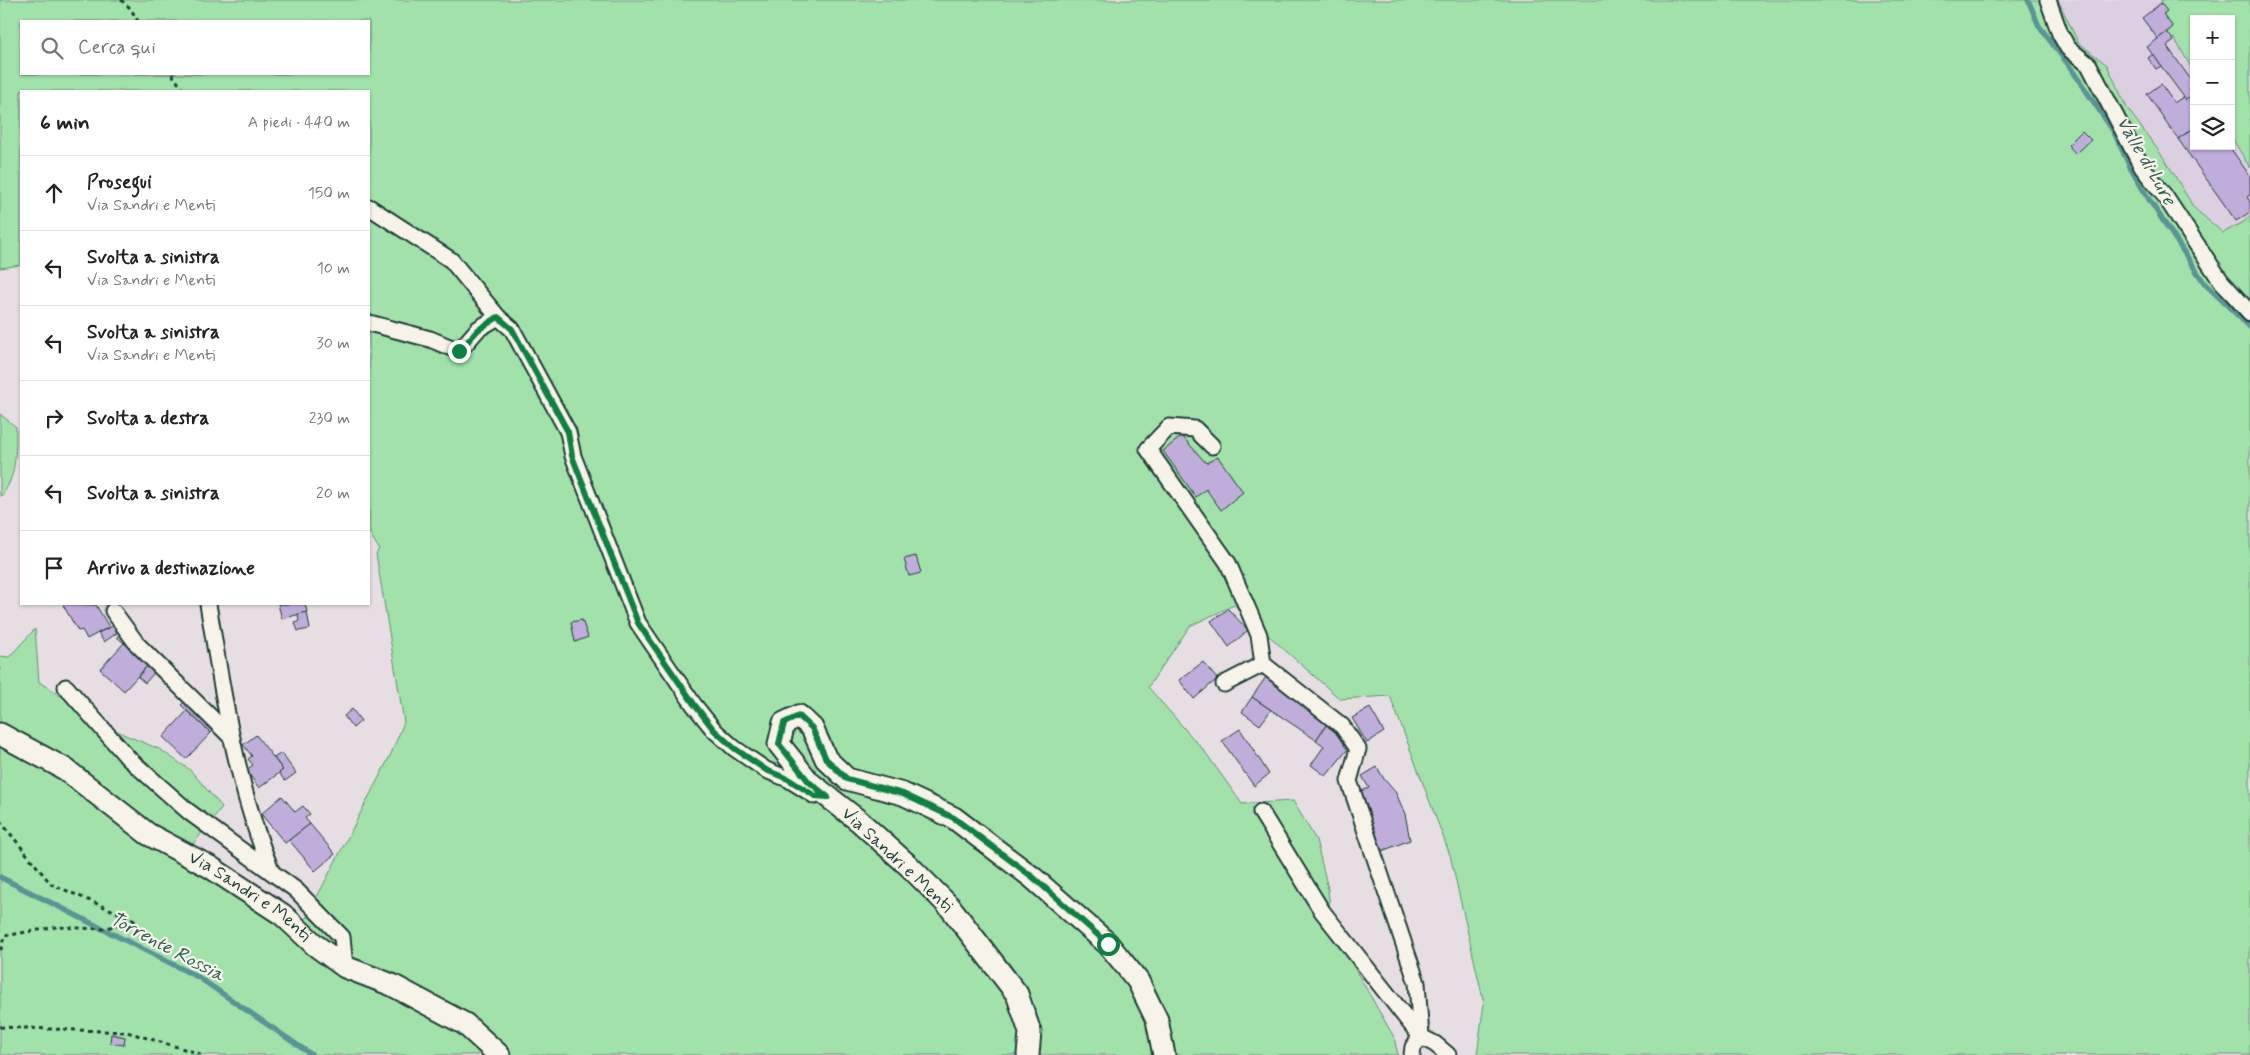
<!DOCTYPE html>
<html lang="it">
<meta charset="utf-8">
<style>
body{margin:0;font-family:Mynerve,sans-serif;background:#f2f2f2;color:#222}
.controls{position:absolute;right:15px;top:15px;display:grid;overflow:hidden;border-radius:0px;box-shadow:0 1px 4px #0004}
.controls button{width:45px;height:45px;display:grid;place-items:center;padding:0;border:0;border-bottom:1px solid #e0e0e0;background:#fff;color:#222;font:25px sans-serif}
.stop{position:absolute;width:15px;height:15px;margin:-11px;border:4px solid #0b8043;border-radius:50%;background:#fff}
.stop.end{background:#0b8043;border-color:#fff;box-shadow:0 1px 5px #0008}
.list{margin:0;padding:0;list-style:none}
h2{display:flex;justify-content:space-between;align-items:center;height:65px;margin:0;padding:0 20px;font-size:21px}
h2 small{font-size:16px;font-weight:400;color:#767676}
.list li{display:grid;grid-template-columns:32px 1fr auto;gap:15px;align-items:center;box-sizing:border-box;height:75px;padding:0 20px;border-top:1px solid #e0e0e0}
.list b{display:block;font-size:19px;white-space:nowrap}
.list p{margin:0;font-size:16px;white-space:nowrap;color:#767676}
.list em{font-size:16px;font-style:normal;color:#767676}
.icon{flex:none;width:28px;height:28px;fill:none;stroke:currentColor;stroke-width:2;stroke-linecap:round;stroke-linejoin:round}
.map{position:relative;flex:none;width:2250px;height:1055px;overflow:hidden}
.search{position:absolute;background:#fff;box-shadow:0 1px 4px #0004;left:20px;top:20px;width:350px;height:55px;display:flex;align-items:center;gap:12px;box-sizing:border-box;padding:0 18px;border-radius:0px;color:#767676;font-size:19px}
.panel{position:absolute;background:#fff;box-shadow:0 1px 4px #0004;left:20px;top:90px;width:350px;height:515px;border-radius:0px}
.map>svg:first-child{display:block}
.built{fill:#dccfe2}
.green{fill:#a1e2ab;stroke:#609070;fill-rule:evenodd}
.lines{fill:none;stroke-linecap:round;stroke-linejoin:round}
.stream{stroke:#599696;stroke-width:5.5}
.building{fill:#c1addc;stroke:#1f3d34}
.minor-casing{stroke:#1f3d34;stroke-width:19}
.secondary-casing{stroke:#1f3d34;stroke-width:25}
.path{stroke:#1f3d34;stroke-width:3;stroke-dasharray:4 4;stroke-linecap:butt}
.minor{stroke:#f7f3e8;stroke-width:15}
.secondary{stroke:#f7f3e8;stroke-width:21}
.route{stroke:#0b8043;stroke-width:6}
.labels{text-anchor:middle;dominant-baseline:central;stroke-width:4.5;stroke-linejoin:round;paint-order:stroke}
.street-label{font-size:18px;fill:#1f3d34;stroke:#f7f3e8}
.water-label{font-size:19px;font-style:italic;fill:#325b55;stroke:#f7f3e8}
</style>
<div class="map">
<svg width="2250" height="1055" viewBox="0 0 2250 1055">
<rect width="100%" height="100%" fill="#e7dee4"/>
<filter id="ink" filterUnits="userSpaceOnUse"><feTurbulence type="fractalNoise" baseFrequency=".02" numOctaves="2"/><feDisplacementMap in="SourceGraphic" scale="10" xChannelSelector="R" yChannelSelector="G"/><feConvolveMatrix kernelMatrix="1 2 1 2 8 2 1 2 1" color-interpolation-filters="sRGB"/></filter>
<g filter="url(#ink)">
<polygon class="built" points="2058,0 2161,0 2170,40 2174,38 2194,72 2194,146 2231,146 2231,136 2250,168 2250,215 2245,220 2223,233 2194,208 2166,161 2127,108 2107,65 2078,42"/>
<g class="green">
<path d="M0,0H2058L2078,42L2107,65L2127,108L2166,161L2194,208L2223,233L2245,221L2250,215V1055H1477L1484,1003L1450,855L1390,696L1340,699L1234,605L1190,626L1148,687L1205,752L1242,804L1293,801L1316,840L1328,889L1332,929L1394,1037L1398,1055H0V656L9,657L35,629L39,682L90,715L123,734L159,749L190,770L222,807L187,852L303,924L391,754L404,722L376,554L379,549L369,532L370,469L369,449V91H21V265L0,268ZM21,21H369V74H21Z"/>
<polygon points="2161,0 2250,0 2250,168 2231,136 2231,19 2194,19 2194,72 2174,38 2170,40"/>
<path d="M0,414L16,427C16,449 17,480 0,497Z"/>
</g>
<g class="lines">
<g class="stream">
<polyline points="2028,0 2039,26 2068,64 2114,132 2131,169 2150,201 2205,284 2250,327"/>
<polyline points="0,877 198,977 312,1055"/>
</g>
</g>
<g class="building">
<polygon points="2161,3 2167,11 2163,14 2173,27 2158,39 2142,18"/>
<polygon points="2167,32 2174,41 2167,46 2194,84 2194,95 2186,100 2147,47"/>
<polygon points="2153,54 2161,66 2156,69 2148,58"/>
<polygon points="2161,84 2174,103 2183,97 2186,100 2194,95 2194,128 2178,139 2147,94"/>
<polygon points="2194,128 2194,146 2229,146 2250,176 2250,195 2247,197 2250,202 2250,212 2236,221 2178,139"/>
<polygon points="2082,131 2091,140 2076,154 2068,145"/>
<polygon points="1182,436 1206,463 1218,457 1243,492 1221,510 1206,489 1196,497 1163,451"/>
<polygon points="916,556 921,573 909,576 904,559"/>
<polygon points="65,604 96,605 109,627 87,639 82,630 78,631 63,605"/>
<polygon points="278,604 305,604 307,612 282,619"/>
<polygon points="1228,609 1248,630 1229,647 1211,621"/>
<polygon points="307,612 310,629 298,631 295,623 299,621 298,614"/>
<polygon points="582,620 588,637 575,642 571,622"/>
<polygon points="128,625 134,632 124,643 117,637"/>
<polygon points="113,626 117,633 104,642 98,633"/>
<polygon points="124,643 148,665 124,691 100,669"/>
<polygon points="1203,662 1217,679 1194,699 1179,680"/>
<polygon points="148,665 155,672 145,683 138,677"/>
<polygon points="1266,677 1327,724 1316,740 1252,697"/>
<polygon points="191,695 219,725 211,733 181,705"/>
<polygon points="1252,697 1271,710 1260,725 1242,712"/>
<polygon points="1370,708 1384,732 1367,743 1352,718"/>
<polygon points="352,709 361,721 353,728 344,716"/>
<polygon points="187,711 211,733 186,759 163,737"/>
<polygon points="1327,724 1353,743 1326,776 1311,765 1324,746 1316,740"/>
<polygon points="1240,729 1269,774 1254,786 1222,741"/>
<polygon points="256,735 283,770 259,788 246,770 253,765 248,759 252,756 243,745"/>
<polygon points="281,753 296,773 285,781 279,773 283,770 274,758"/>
<polygon points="1377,767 1384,779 1396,793 1405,814 1410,840 1382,851 1361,791 1369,788 1362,776"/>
<polygon points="282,796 295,812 303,806 310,814 305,818 310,824 285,843 261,814"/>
<polygon points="310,824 335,854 315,871 289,840"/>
<polygon points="111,1034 125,1037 124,1045 110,1043"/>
</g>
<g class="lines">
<defs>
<g id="minor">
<polyline points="2048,0 2060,34 2068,48 2089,65 2142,167 2164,195 2221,281 2250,313"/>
<polyline points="369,207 451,260 498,317 512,329 568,432 573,456 638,623 694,705 714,730 734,748 766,770 788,779 815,796"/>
<polyline points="369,323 430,339 459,351 478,329 498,317"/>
<polyline points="1212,446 1195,429 1169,427 1148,449 1228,563 1259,635 1263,664"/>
<path d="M208,604C223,694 236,785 271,870"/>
<polyline points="113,611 137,644 232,738"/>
<polyline points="1224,684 1263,664 1342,726 1358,749 1349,781 1417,983 1421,1037 1413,1047 1412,1055"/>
<polyline points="66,687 129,759 189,812 296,890 342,937 345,967"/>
<polyline points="1261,812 1322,911 1421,1037 1435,1044 1448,1055"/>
</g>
<g id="secondary">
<path id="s1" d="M0,734L65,769L148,834L210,867L283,915L315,945L345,967L392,985L465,1024L499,1055"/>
<polyline points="1028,1055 1030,1032 1017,994 950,907 909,866 859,821 809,782 779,744 784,723 799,716 812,728 826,759 847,779 903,794 954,818 1033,878 1108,944 1138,981 1157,1020 1164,1055"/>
</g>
</defs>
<use href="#minor" class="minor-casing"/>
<use href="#secondary" class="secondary-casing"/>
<g class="path">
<polyline points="121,0 130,8 138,21"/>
<polyline points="172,74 184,91"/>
<polyline points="0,821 51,884 137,921 102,929 56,927 4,936 0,954"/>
<polyline points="0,1027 127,1032 204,1055"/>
</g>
<use href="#minor" class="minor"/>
<use href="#secondary" class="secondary"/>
</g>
</g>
<g class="lines" filter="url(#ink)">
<polyline class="route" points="459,351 478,330 498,317 512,329 568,432 572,456 638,623 694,704 714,730 734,748 766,770 788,779 815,796 828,797 809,782 779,744 784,723 799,716 812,728 826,759 847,779 903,794 954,818 1034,878 1108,944"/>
</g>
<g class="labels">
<g class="street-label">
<text transform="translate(897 860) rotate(43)">Via Sandri e Menti</text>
<text stroke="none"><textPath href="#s1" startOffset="299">Via Sandri e Menti</textPath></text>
</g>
<g class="water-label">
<text transform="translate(2146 161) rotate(60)">Valle di Lure</text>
<text transform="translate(167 947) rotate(28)">Torrente Rossia</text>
</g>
</g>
</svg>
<div class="controls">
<button>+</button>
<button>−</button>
<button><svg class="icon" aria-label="layers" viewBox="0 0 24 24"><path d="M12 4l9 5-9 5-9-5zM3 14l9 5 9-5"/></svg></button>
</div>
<div class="stop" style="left:1108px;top:944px"></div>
<div class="stop end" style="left:459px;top:351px"></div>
<div class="search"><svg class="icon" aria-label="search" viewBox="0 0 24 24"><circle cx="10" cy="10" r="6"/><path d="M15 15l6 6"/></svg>Cerca qui</div>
<section class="panel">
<h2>6 min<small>A piedi · 440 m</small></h2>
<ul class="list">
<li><svg class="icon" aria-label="ahead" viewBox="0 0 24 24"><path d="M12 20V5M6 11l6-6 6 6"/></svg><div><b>Prosegui</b><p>Via Sandri e Menti</p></div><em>150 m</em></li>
<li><svg class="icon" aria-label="left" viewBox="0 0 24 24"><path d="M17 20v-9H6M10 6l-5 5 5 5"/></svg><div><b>Svolta a sinistra</b><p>Via Sandri e Menti</p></div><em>10 m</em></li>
<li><svg class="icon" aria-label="left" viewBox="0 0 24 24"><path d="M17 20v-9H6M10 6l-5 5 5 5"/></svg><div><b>Svolta a sinistra</b><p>Via Sandri e Menti</p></div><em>30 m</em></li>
<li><svg class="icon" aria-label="right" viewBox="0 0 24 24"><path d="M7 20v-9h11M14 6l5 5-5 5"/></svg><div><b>Svolta a destra</b></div><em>230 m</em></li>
<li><svg class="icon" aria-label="left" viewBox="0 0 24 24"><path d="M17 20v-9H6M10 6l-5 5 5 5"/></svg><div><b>Svolta a sinistra</b></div><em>20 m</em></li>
<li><svg class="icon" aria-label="arrive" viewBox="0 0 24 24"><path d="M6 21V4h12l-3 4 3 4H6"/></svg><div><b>Arrivo a destinazione</b></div></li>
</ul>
</section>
</div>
